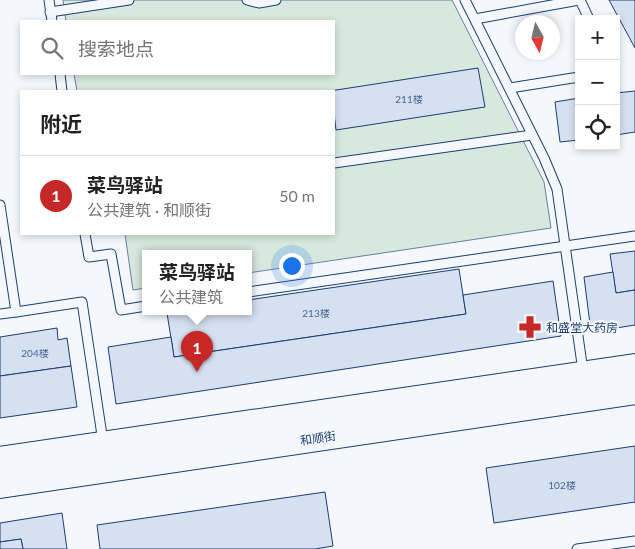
<!DOCTYPE html>
<html lang="zh">
<meta charset="utf-8">
<style>
body{margin:0;font-family:Lato,"Noto Sans SC",sans-serif;background:#f6f6f6;color:#222}
.controls{position:absolute;right:15px;top:15px;display:grid;overflow:hidden;border-radius:0px;box-shadow:0 2px 8px #0003}
.controls button{width:45px;height:45px;display:grid;place-items:center;padding:0;border:0;border-bottom:1px solid #e0e0e0;background:#fff;color:#222;font:25px sans-serif}
.compass{position:absolute;left:515px;top:15px;width:45px;height:45px;border-radius:50%;background:#fff;box-shadow:0 2px 8px #0003;rotate:172deg}
.you{position:absolute;left:291px;top:265px;width:18px;height:18px;margin:-12px;border:4px solid #fff;border-radius:50%;background:#1a73e8;box-shadow:0 0 0 8px #1a73e833}
.badge{display:grid;place-items:center;width:32px;height:32px;border-radius:50%;background:#c62828;color:#fff;font-size:16px;font-weight:700}
.pin{position:absolute;translate:-50% -41px;filter:drop-shadow(0 1px 2px #0008)}
.pin::after{content:'';position:absolute;top:26px;width:18px;height:15px;background:inherit;clip-path:polygon(0 0,100% 0,50% 100%)}
.popup{position:absolute;left:142px;top:250px;width:110px;height:65px;box-sizing:border-box;display:grid;place-content:center;border-radius:0px;background:#fff;filter:drop-shadow(0 1px 4px #0005);font-size:16px;white-space:nowrap;color:#767676}
.popup b{font-size:19px;color:#222}
.popup::after{content:'';position:absolute;left:50%;top:100%;margin-left:-10px;border:10px solid transparent;border-top-color:#fff}
.list{margin:0;padding:0;list-style:none}
h2{display:flex;justify-content:space-between;align-items:center;height:65px;margin:0;padding:0 20px;font-size:21px}
h2 small{font-size:16px;font-weight:400;color:#767676}
.list li{display:grid;grid-template-columns:32px 1fr auto;gap:15px;align-items:center;box-sizing:border-box;height:80px;padding:0 20px;border-top:1px solid #e0e0e0}
.list b{display:block;font-size:19px;white-space:nowrap}
.list p{margin:0;font-size:16px;white-space:nowrap;color:#767676}
.list em{font-size:16px;font-style:normal;color:#767676}
.icon{flex:none;width:28px;height:28px;fill:none;stroke:currentColor;stroke-width:2;stroke-linecap:round;stroke-linejoin:round}
.map{position:relative;flex:none;width:635px;height:549px;overflow:hidden}
.search{position:absolute;background:#fff;box-shadow:0 2px 8px #0003;left:20px;top:20px;width:315px;height:55px;display:flex;align-items:center;gap:12px;box-sizing:border-box;padding:0 18px;border-radius:0px;color:#767676;font-size:19px}
.panel{position:absolute;background:#fff;box-shadow:0 2px 8px #0003;left:20px;top:90px;width:315px;height:145px;border-radius:0px}
.map>svg:first-child{display:block}
.green{fill:#d7e8df;stroke:#687fa3}
.building{fill:#d5e0f0;stroke:#1d3f73}
.lines{fill:none;stroke-linecap:round;stroke-linejoin:round}
.lane-casing{stroke:#1d3f73;stroke-width:11}
.secondary-casing{stroke:#1d3f73;stroke-width:28}
.lane{stroke:#f4f7fb;stroke-width:9}
.secondary{stroke:#f4f7fb;stroke-width:26}
.labels{text-anchor:middle;dominant-baseline:central;stroke-width:4;stroke-linejoin:round;paint-order:stroke}
.number-label{font-size:10px;fill:#4b6792}
.poi-label{font-size:12px;fill:#1d3f73;stroke:#f4f7fb;text-anchor:start}
.street-label{font-size:12px;fill:#1d3f73;stroke:#f4f7fb}
</style>
<div class="map">
<svg width="635" height="549" viewBox="0 0 635 549">
<rect width="100%" height="100%" fill="#f4f7fb"/>
<polygon class="green" points="63,0 452,0 544,182 551,228 248,273 248,253 146,253 146,288 133,290 125,234 334,234 334,91 77,91 74,74 334,74 334,21 66,21"/>
<g class="building">
<polygon points="609,0 635,0 635,48"/>
<polygon points="478,68 485,107 336,130 334,113 334,91 330,91"/>
<polygon points="635,91 635,132 616,135 616,93"/>
<polygon points="579,98 579,140 560,142 555,102"/>
<polygon points="635,251 635,290 616,293 610,254"/>
<polygon points="459,269 466,314 174,357 167,313 179,311 248,311 248,300"/>
<polygon points="613,272 616,293 635,290 635,325 591,332 584,277"/>
<polygon points="553,281 561,336 116,404 108,347 171,337 174,357 466,314 463,295"/>
<polygon points="57,328 58,340 67,338 71,366 0,376 0,337"/>
<polygon points="71,366 77,407 0,418 0,376"/>
<polygon points="635,446 635,502 494,523 486,468"/>
<polygon points="325,492 333,546 315,549 100,549 97,525"/>
<polygon points="62,513 67,549 23,549 21,539 0,542 0,523"/>
<polygon points="21,539 23,549 0,549 0,542"/>
</g>
<g class="lines">
<defs>
<g id="lane">
<polyline points="49,0 52,21"/>
<polyline points="247,0 259,3 276,0"/>
<polyline points="465,0 544,158 557,189 583,371"/>
<polyline points="580,0 589,19"/>
<polyline points="50,12 129,0"/>
<polyline points="475,19 579,0"/>
<polyline points="60,74 62,91"/>
<polyline points="510,88 579,77"/>
<polyline points="334,163 532,135"/>
<polyline points="0,205 16,312 82,302 103,442"/>
<polyline points="85,234 89,257 111,254 121,310 146,306"/>
<polyline points="248,292 635,236"/>
<polyline points="0,314 16,312"/>
<polyline points="577,549 635,541"/>
</g>
<g id="secondary">
<polyline points="0,460 635,367"/>
<polyline points="0,485 635,391"/>
</g>
</defs>
<use href="#lane" class="lane-casing"/>
<use href="#secondary" class="secondary-casing"/>
<use href="#lane" class="lane"/>
<use href="#secondary" class="secondary"/>
</g>
<defs>
<symbol id="pharmacy-bare" viewBox="-9 -9 18 18"><path d="M-2-6h4v4h4v4h-4v4h-4v-4h-4v-4h4Z" fill="#c62828" stroke="#f4f7fb" stroke-width="2.5" paint-order="stroke"/></symbol>
</defs>
<g fill-rule="evenodd">
<use href="#pharmacy-bare" x="514" y="311" width="32" height="32"/>
</g>
<g class="labels">
<g class="number-label">
<text x="409" y="99">211楼</text>
<text x="316" y="313">213楼</text>
<text x="35" y="353">204楼</text>
<text x="562" y="485">102楼</text>
</g>
<g class="poi-label">
<text x="546" y="327">和盛堂大药房</text>
</g>
<g class="street-label">
<text transform="translate(318 438) rotate(-8)">和顺街</text>
</g>
</g>
</svg>
<div class="controls">
<button>+</button>
<button>−</button>
<button><svg class="icon" aria-label="locate" viewBox="0 0 24 24"><circle cx="12" cy="12" r="6"/><path d="M12 2v4M12 18v4M2 12h4M18 12h4"/></svg></button>
</div>
<svg class="compass" viewBox="-18 -18 36 36"><path d="M0-13l5 13h-10z" fill="#e53935"/><path d="M0 13l5-13h-10z" fill="#767676"/></svg>
<div class="you"></div>
<div class="pin badge" style="left:197px;top:372px">1</div>
<div class="popup"><b>菜鸟驿站</b>公共建筑</div>
<div class="search"><svg class="icon" aria-label="search" viewBox="0 0 24 24"><circle cx="10" cy="10" r="6"/><path d="M15 15l6 6"/></svg>搜索地点</div>
<section class="panel">
<h2>附近<small></small></h2>
<ul class="list">
<li><span class="badge">1</span><div><b>菜鸟驿站</b><p>公共建筑 · 和顺街</p></div><em>50 m</em></li>
</ul>
</section>
</div>
